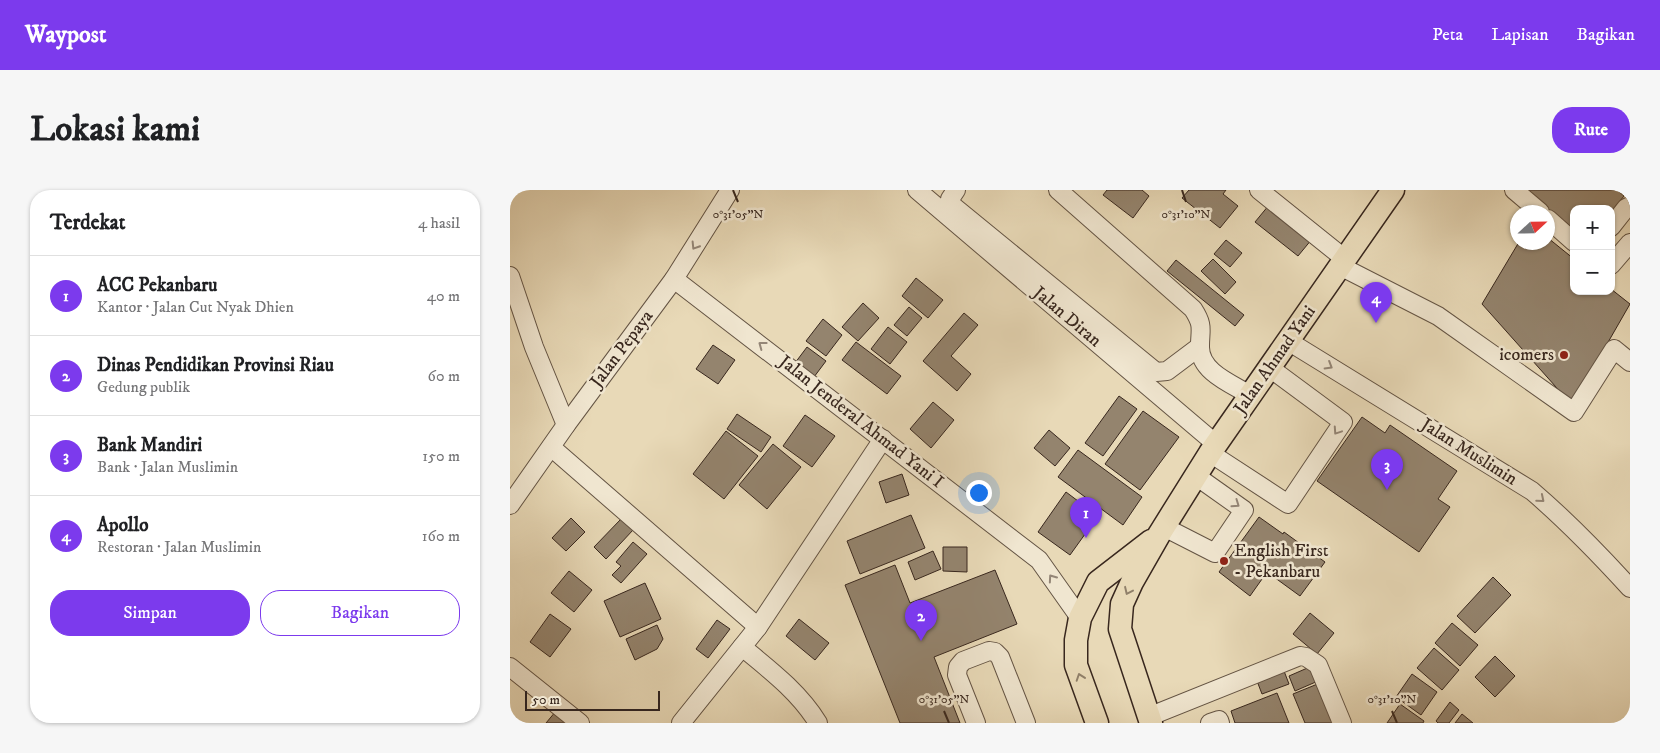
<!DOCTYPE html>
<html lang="id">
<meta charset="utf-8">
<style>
body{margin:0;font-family:"IM FELL DW Pica",serif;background:#f6f6f6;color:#202124}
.controls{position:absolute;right:15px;top:15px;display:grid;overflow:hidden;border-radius:10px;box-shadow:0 1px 4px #0004}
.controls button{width:45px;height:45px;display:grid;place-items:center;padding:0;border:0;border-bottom:1px solid #e0e0e0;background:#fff;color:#202124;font:25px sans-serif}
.compass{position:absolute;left:1000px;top:15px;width:45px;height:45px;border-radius:50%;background:#fff;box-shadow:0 1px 4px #0004;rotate:68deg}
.scale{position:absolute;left:15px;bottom:12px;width:135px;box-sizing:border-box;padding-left:5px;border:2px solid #38271e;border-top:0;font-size:14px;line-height:18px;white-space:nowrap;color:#38271e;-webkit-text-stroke:4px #f0e6d0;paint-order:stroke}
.you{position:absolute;left:468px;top:302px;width:18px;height:18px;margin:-12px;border:4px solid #fff;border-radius:50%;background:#1a73e8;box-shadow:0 0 0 8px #1a73e833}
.badge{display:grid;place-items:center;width:32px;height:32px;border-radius:50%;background:#7c3aed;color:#fff;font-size:16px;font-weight:700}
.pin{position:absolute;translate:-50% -41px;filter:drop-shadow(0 1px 2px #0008)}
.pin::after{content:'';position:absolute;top:26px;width:18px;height:15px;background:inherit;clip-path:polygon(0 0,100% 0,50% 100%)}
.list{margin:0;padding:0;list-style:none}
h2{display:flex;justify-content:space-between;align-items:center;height:65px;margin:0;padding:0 20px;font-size:21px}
h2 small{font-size:16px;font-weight:400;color:#757577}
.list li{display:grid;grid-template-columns:32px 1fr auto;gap:15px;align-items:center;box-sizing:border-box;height:80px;padding:0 20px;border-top:1px solid #e0e0e0}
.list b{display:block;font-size:19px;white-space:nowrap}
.list p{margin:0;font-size:16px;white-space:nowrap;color:#757577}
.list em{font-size:16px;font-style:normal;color:#757577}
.actions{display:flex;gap:10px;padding:15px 20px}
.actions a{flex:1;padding:11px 0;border:1px solid #7c3aed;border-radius:20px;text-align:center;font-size:18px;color:#7c3aed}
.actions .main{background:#7c3aed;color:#fff}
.map{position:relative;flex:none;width:1120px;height:533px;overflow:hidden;border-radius:20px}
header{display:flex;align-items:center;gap:30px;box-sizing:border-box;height:70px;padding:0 25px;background:#7c3aed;color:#fff}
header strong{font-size:24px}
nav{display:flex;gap:28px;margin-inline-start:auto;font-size:18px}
.intro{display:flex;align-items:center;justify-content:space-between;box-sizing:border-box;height:120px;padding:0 30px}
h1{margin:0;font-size:35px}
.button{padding:12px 22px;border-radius:20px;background:#7c3aed;color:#fff;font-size:18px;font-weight:700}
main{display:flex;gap:30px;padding:0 30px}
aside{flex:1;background:#fff;border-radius:20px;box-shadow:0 1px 4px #0004}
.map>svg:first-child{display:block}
.building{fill:#94846e;stroke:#38271e}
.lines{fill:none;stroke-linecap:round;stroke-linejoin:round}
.minor-casing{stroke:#645444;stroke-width:20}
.major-casing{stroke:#38271e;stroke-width:25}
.minor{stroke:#f0e6d0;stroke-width:18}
.major{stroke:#e8d9b7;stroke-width:22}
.oneway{stroke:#948677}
.oneway2{stroke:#90806a}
.ticks{fill:none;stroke:#38271e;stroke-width:2}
.poi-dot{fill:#8f2418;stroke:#f0e6d0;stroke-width:2}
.labels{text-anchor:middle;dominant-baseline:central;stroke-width:5;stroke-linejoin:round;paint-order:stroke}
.street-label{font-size:18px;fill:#38271e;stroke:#f0e6d0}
.poi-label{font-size:18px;fill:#38271e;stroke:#f0e6d0;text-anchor:end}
.ticks-label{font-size:12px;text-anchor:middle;fill:#38271e;stroke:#f0e6d0;stroke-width:5;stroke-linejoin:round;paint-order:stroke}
</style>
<header>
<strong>Waypost</strong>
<nav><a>Peta</a><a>Lapisan</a><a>Bagikan</a></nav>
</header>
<div class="intro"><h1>Lokasi kami</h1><a class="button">Rute</a></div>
<main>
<aside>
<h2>Terdekat<small>4 hasil</small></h2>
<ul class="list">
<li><span class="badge">1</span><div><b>ACC Pekanbaru</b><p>Kantor · Jalan Cut Nyak Dhien</p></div><em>40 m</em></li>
<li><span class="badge">2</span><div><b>Dinas Pendidikan Provinsi Riau</b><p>Gedung publik</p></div><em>60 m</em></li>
<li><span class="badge">3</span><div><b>Bank Mandiri</b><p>Bank · Jalan Muslimin</p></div><em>150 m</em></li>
<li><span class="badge">4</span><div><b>Apollo</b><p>Restoran · Jalan Muslimin</p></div><em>160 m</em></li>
</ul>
<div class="actions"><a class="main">Simpan</a><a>Bagikan</a></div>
</aside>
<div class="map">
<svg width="1120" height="533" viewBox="0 0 1120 533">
<rect width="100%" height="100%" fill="#e8d9b7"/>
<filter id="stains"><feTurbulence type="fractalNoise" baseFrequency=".004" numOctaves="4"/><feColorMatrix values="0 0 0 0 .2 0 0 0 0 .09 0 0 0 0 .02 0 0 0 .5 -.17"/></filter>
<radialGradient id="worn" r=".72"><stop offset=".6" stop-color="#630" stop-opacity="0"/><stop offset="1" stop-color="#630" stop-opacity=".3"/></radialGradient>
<g class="building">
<polygon points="597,0 632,0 639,6 623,28 593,5"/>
<polygon points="679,0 716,0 713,4 728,16 710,38 672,8"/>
<polygon points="1007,0 1107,0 1114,6 1101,22 1101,19 1064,19 1064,48"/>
<polygon points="759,15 802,49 788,66 745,32"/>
<polygon points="1038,48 1064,69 1064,101 1101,101 1101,99 1120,114 1062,215 972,114 1009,52 1038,52"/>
<polygon points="716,50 732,63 720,77 704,64"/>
<polygon points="703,69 726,92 715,104 691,81"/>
<polygon points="666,70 734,125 725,136 657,81"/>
<polygon points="406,88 433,110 418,128 392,106"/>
<polygon points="353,113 369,128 348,151 332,137"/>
<polygon points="399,117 412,128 397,146 384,135"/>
<polygon points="454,123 468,135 441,166 461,184 447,201 413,171"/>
<polygon points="313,129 332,145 316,166 296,151"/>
<polygon points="378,137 397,152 380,174 361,159"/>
<polygon points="346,152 391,186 377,204 332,170"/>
<polygon points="203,155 225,170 208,194 186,179"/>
<polygon points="297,157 316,171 304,187 285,173"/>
<polygon points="609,206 627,219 593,266 575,253"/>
<polygon points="423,212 444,230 421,258 400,239"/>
<polygon points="633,221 669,247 630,300 595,274"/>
<polygon points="227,224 261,247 251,262 217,239"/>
<polygon points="295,225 325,246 302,277 273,256"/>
<polygon points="852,227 875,243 880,235 947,281 928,309 940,317 909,362 807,291"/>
<polygon points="539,240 560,258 545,276 524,258"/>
<polygon points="216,241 248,266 214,309 183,284"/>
<polygon points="263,254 291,277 257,319 229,295"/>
<polygon points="568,260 632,307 613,335 548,287"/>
<polygon points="392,284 399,305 376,313 369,292"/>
<polygon points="556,302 588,326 560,365 528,342"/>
<polygon points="401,325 415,358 350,384 337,351"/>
<polygon points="749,327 773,344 774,342 815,372 790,406 757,382 740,406 709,382"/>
<polygon points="61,328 75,342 56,361 42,348"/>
<polygon points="111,329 123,340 96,369 84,357"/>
<polygon points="123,352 137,364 111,393 102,385 111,376 106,372"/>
<polygon points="433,357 457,357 457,382 433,381"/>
<polygon points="423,361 431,379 405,390 398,372"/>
<polygon points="385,375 400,413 485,380 507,434 424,467 450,533 390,533 335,395"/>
<polygon points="59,381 82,400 64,422 41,403"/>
<polygon points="983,387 1001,405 965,443 947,426"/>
<polygon points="135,393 151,429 110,447 94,411"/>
<polygon points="800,423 824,443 807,464 783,444"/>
<polygon points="40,424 61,439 40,467 20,452"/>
<polygon points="289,429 319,453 305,470 276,446"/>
<polygon points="207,430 220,439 198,468 186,459"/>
<polygon points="942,433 968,455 950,476 925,453"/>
<polygon points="147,435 153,449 147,459 125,470 116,449"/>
<polygon points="924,458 949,480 932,500 907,478"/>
<polygon points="985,466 1005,486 985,507 965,487"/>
<polygon points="802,476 808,491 785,501 779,486"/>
<polygon points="774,481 779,494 752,504 747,491"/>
<polygon points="902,484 927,502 911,525 886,507"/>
<polygon points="810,493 826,533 795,533 783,504"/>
<polygon points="767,503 779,533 725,533 721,521"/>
<polygon points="940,512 949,520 939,533 928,533 926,531"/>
<polygon points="890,514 914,531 913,533 877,533"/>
<polygon points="46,521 60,533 36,533"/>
<polygon points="952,524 963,533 945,533"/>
</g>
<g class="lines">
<defs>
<g id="minor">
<polyline points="407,0 706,254"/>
<polyline points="446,0 440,9 443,16 646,182 657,181 689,157"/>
<path d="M548,0L683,119C694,136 690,139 690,156C689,182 722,194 740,205"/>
<polyline points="749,0 835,69"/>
<polyline points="1004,0 1030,22"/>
<polyline points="1038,29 1064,52"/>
<polyline points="1101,37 1116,18 1120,16"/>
<polyline points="1101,75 1120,53"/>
<polyline points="830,76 928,126 1064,222 1104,159 1120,172"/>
<polyline points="0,86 24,157 56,235"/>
<polyline points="164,89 529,370 570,428"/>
<path d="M778,151L1022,301C1057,331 1089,364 1120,398"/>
<polyline points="41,257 248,437"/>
<polyline points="700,263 778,314 833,232 760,178"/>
<polyline points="0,315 56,235 164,89 220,0"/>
<polyline points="654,337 705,363 734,320 686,286"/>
<path d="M232,457C260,480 289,502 308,533"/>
<polyline points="0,477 70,533"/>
<polyline points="638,527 790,466 796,467 808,475 832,533"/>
<polyline points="171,533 248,437 373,249"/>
<polyline points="466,533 447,485 448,477 453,471 479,461 485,462 490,467 516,533"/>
<polyline points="700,533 709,530 710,533"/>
</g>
<g id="major">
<polyline points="587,533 566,475 566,450 570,428 588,392 641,351"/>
<polyline points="641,533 610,439 612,414 622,392 650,343 700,263 883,0"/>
</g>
</defs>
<use href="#minor" class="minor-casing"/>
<use href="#major" class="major-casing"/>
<use href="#minor" class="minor"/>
<use href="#major" class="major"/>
</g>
<defs><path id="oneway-chevron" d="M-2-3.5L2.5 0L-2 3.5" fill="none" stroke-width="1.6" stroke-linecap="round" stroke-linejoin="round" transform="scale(1.25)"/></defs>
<g class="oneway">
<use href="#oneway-chevron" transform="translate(185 56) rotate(122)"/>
<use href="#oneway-chevron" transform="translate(252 155) rotate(-143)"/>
<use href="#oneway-chevron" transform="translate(819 176) rotate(31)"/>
<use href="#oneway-chevron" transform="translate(827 241) rotate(124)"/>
<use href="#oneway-chevron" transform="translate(1031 309) rotate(40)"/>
<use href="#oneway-chevron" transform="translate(726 314) rotate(35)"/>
<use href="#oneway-chevron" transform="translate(542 388) rotate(-125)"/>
</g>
<g class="oneway2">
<use href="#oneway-chevron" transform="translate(618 401) rotate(115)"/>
<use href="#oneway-chevron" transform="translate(570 487) rotate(-109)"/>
</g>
<path class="ticks" d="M223,0L228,12M672,0L676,12M434,521L439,533M882,521L887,533"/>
<g class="poi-dot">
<circle cx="1054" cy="165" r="5"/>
<circle cx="714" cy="371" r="5"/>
</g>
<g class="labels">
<g class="street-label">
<text transform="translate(557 127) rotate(40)">Jalan Diran</text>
<text transform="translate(112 159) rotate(-53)">Jalan Pepaya</text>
<text transform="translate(765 170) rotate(-55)">Jalan Ahmad Yani</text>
<text transform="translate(351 232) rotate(38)">Jalan Jenderal Ahmad Yani I</text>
<text transform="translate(959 262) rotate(32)">Jalan Muslimin</text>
</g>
<g class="poi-label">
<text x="1044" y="165">icomers</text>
<text x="724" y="361" text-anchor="start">English First<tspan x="724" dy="21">- Pekanbaru</tspan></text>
</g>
</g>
<g class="ticks-label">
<text x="228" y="28">0°31'05"N</text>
<text x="676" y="28">0°31'10"N</text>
<text x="434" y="513">0°31'05"N</text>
<text x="882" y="513">0°31'10"N</text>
</g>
<rect width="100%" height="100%" filter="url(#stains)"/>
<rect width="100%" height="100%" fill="url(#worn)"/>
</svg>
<div class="controls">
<button>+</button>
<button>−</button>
</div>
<svg class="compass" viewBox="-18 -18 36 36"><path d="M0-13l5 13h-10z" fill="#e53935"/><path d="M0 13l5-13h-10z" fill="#757577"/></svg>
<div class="scale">50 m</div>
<div class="you"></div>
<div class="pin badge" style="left:576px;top:348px">1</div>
<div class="pin badge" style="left:411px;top:451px">2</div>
<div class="pin badge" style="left:877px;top:300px">3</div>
<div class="pin badge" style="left:866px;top:133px">4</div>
</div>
</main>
